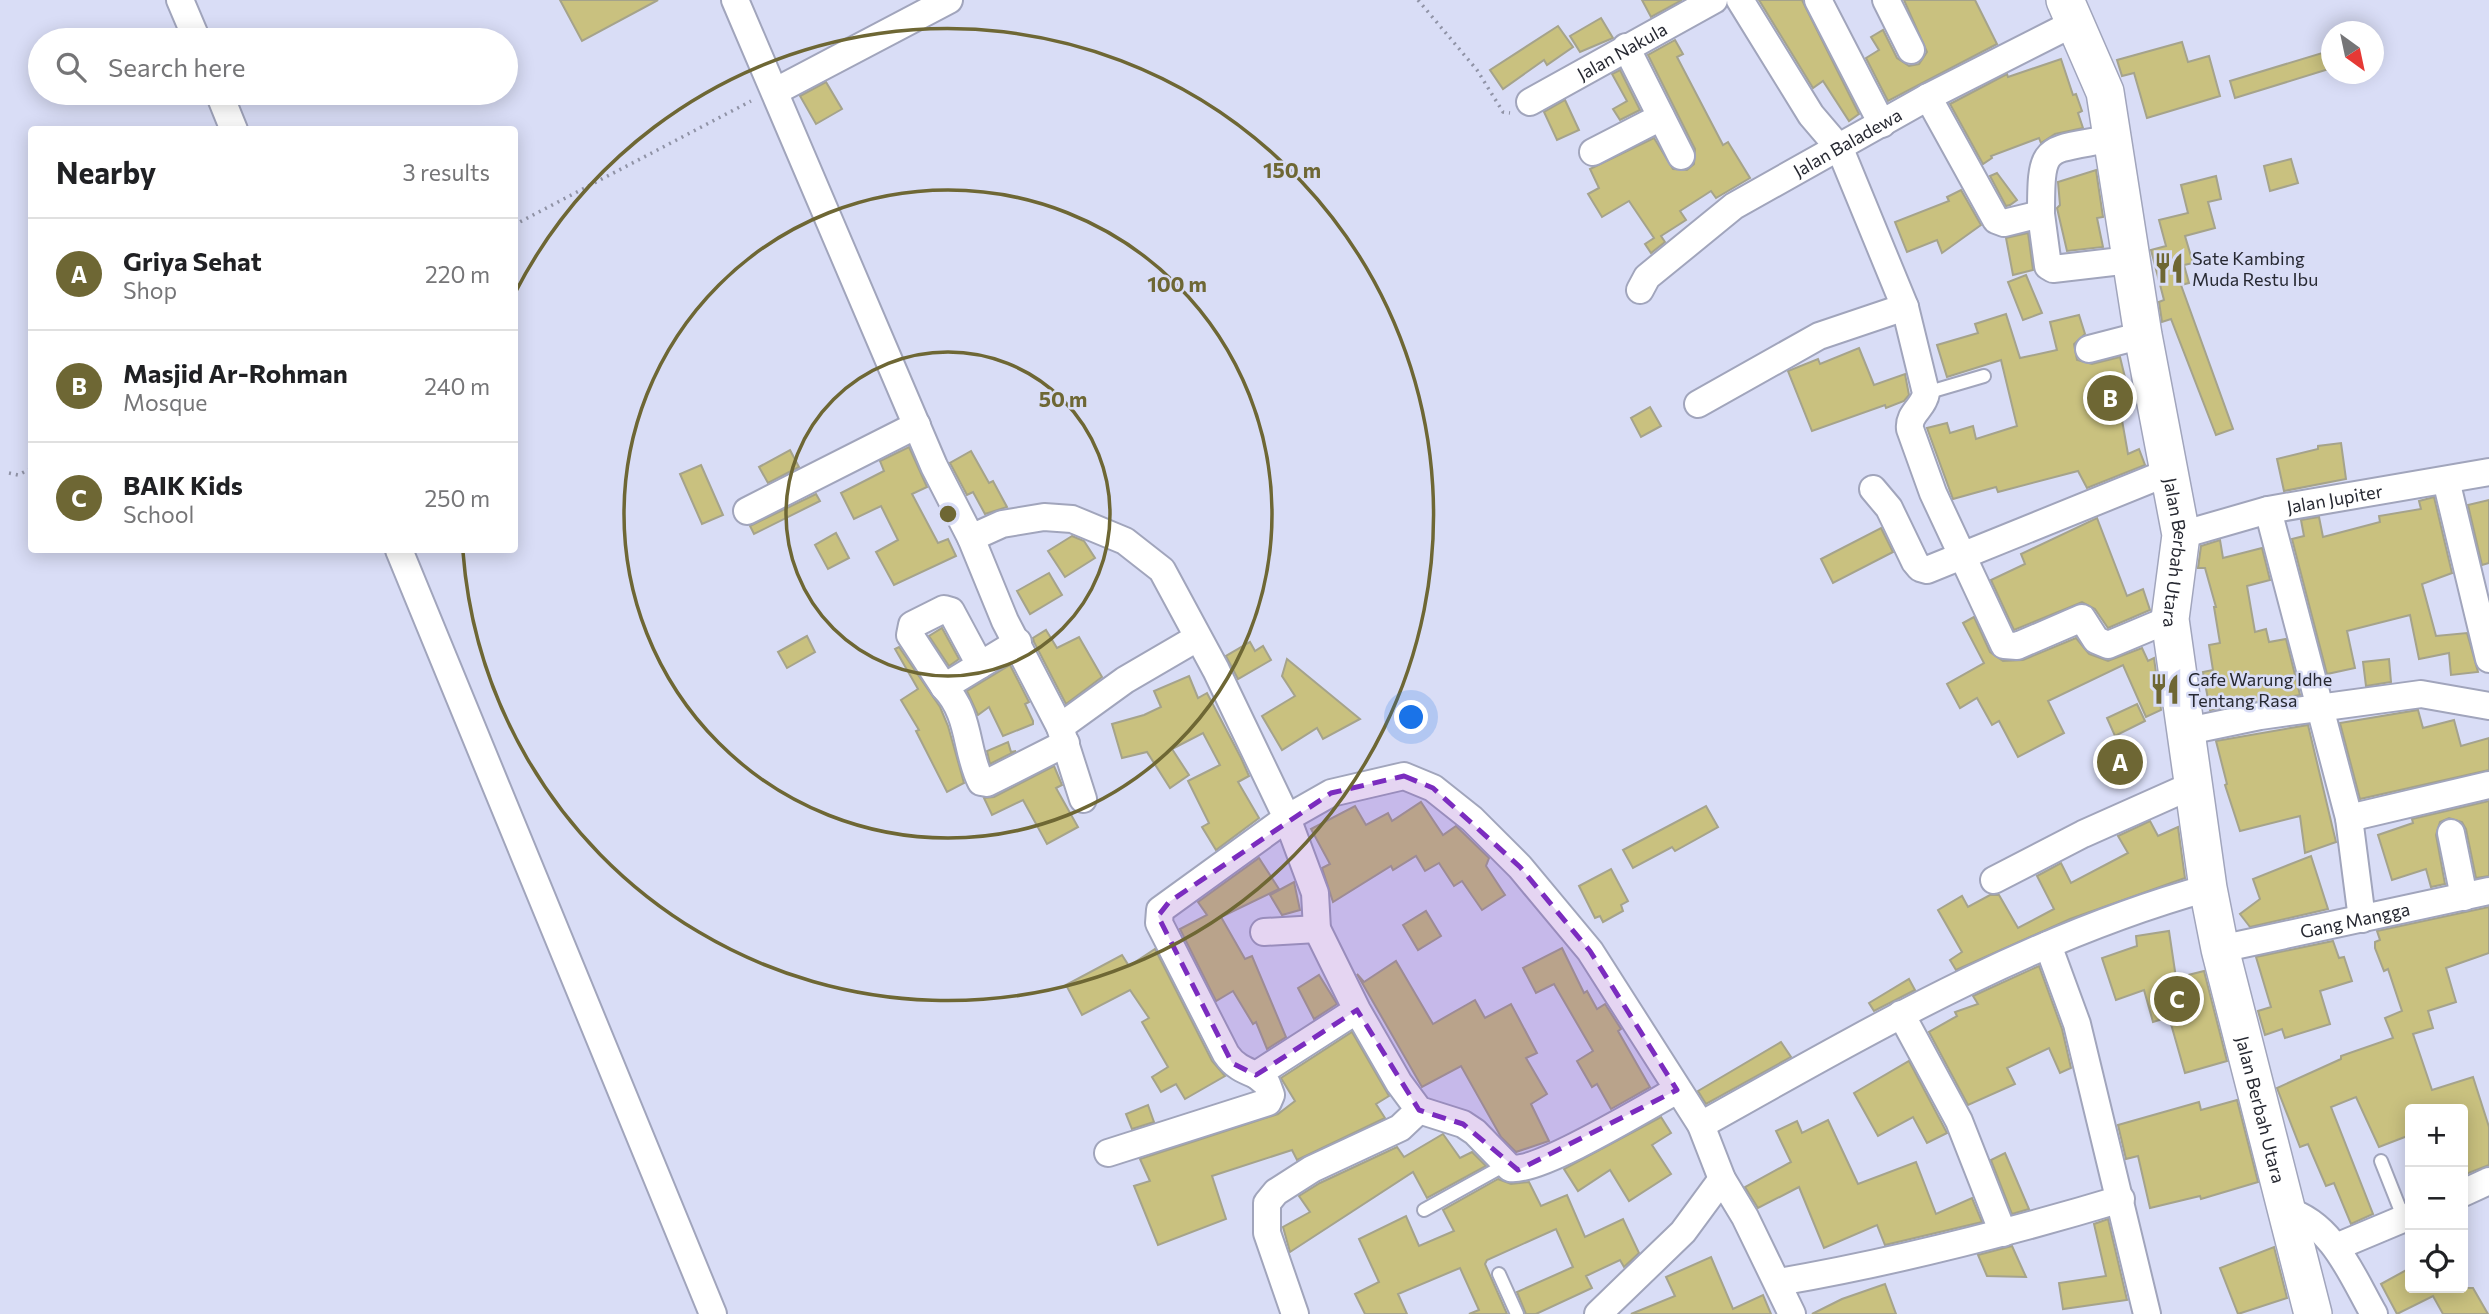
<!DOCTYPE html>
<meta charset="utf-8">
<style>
body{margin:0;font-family:Commissioner,sans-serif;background:#f2f2f2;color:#202124}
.controls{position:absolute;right:21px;bottom:21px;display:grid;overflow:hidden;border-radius:7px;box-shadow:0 4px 18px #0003}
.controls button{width:63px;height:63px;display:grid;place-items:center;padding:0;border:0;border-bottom:2px solid #e0e0e0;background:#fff;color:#202124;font:35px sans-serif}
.compass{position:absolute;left:2321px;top:21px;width:63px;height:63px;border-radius:50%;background:#fff;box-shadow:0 4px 18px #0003;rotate:147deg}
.you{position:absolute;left:1412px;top:718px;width:24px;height:24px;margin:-18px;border:5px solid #fff;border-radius:50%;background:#1a73e8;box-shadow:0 0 0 10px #1a73e833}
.badge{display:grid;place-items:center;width:46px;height:46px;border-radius:50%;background:#6e6734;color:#fff;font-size:23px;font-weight:700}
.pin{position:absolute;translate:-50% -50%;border:4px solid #fff;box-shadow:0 2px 7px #0006}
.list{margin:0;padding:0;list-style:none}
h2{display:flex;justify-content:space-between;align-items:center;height:91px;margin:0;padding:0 28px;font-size:30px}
h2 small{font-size:23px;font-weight:400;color:#757577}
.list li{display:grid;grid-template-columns:46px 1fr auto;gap:21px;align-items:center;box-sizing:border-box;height:112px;padding:0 28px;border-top:2px solid #e0e0e0}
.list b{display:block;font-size:26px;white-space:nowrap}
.list p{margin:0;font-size:23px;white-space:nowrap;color:#757577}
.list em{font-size:23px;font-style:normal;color:#757577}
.icon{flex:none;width:38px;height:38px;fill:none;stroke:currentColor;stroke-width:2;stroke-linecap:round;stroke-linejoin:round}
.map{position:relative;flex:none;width:2489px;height:1314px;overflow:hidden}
.search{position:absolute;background:#fff;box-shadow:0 4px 18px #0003;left:28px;top:28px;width:490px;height:77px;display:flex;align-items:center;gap:18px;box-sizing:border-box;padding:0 24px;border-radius:38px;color:#757577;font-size:26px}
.panel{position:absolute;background:#fff;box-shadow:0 4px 18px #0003;left:28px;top:126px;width:490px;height:427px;border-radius:7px}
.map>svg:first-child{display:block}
.building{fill:#c9c17f;stroke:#a5a38b;stroke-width:2}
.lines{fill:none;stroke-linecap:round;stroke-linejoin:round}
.service-casing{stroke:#a1a5bc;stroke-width:16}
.minor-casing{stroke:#a1a5bc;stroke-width:30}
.secondary-casing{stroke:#a1a5bc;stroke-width:40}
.path{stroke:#9093a6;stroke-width:3.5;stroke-dasharray:2 5;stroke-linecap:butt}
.service{stroke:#fff;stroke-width:12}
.minor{stroke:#fff;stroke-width:26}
.secondary{stroke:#fff;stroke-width:37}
.marked{fill:#7b2cbf;fill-opacity:0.2;stroke:#7b2cbf;stroke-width:5;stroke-dasharray:14 9;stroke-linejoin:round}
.ring{fill:none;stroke:#6e6734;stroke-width:3.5}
.labels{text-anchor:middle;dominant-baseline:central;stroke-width:5;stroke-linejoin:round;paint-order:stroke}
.street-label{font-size:18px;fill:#272932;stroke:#d9ddf6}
.poi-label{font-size:18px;fill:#272932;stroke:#d9ddf6;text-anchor:start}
.centre{fill:#6e6734;stroke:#d9ddf6;stroke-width:3.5}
.ring-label{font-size:21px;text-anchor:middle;font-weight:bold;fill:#6e6734;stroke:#d9ddf6;stroke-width:5;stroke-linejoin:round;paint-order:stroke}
</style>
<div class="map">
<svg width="2489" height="1314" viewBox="0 0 2489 1314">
<rect width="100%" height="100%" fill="#d9ddf6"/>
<g class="building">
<polygon points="560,0 658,0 582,41"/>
<polygon points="1642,0 1682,0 1651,17"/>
<polygon points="1759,0 1802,0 1859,114 1849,121 1823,81 1813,88"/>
<polygon points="1904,0 1975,0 1997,44 1888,101 1866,58 1879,50 1871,37 1883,30 1897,58 1909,66 1919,64 1927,52"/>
<polygon points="1601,18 1613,38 1580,52 1570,36"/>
<polygon points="1558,26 1573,47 1547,65 1544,60 1503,89 1490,70"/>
<polygon points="1675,40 1683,54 1677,57 1723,145 1728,142 1750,178 1716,198 1711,191 1680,211 1686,220 1661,236 1665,242 1651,253 1645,244 1654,238 1629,201 1602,217 1588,194 1599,188 1590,169 1654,138 1673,169 1687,170 1694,164 1695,149 1648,55"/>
<polygon points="2182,42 2188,62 2209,56 2220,96 2147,118 2134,73 2122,76 2117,60"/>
<polygon points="2332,50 2332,68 2235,98 2230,81"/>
<polygon points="2061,59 2073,95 2076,94 2082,111 2078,113 2083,128 2055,134 2041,143 2039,138 1991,156 1992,158 1983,164 1950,104 2007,74 2008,77"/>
<polygon points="1620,70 1640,110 1620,120 1613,109 1627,101 1612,74"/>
<polygon points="826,82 842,109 816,124 800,96"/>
<polygon points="1565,100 1579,130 1557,140 1544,112"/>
<polygon points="2291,159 2298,183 2270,191 2264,166"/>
<polygon points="2096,170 2103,217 2097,218 2103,247 2067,251 2057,208 2060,205 2058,182"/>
<polygon points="1997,173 2017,200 2010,205 2006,206 1990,176"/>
<polygon points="2216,176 2221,199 2208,202 2215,228 2185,236 2193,263 2184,265 2189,283 2181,285 2233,429 2216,435 2171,319 2162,322 2159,302 2164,300 2151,250 2166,246 2159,220 2188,213 2181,185"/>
<polygon points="1961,190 1981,225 1942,253 1937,240 1907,252 1895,222 1949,201 1947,197"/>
<polygon points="2028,233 2033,270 2013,275 2006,238"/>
<polygon points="2026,275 2042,313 2023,320 2008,282"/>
<polygon points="2006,314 2020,358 2057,350 2050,322 2079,315 2085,334 2074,344 2077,360 2092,364 2120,357 2132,406 2120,409 2128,454 2139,449 2145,465 2087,488 2078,471 1998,492 1996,487 1953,499 1927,428 1947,423 1950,433 1973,426 1976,439 2017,426 2001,360 1947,377 1937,345 1978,333 1975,324"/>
<polygon points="1859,348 1874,385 1905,374 1909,395 1904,401 1886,408 1885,405 1812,431 1788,371 1818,359 1820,364"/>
<polygon points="1650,407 1661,426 1641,437 1631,418"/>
<polygon points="2341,443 2346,479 2284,491 2277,459 2318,449 2318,446"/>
<polygon points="909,447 927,487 912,494 938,543 948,539 956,556 894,585 876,552 898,540 881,506 854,519 841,493 884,471 880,461"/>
<polygon points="790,450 799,467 768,483 759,467"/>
<polygon points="971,451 989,483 993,481 1007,507 985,514 973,492 967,495 950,463"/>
<polygon points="701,465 723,515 702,524 680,474"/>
<polygon points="816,494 820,501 754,534 750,526"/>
<polygon points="2434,497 2452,573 2422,584 2436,636 2467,633 2478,672 2451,675 2449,653 2419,659 2410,615 2347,631 2355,668 2327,674 2292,539 2304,536 2301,520 2319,517 2323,537 2380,522 2379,516 2421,509 2419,501"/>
<polygon points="2489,500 2489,563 2482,565 2468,505"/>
<polygon points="2097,518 2127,596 2143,589 2150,610 2108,628 2095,609 2082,602 2014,630 1991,580 2025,564 2021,554"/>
<polygon points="1881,528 1893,552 1833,583 1821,559"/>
<polygon points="836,533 849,558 828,569 815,545"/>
<polygon points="1072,536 1084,541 1095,558 1065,577 1048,551"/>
<polygon points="2220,540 2223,558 2262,548 2270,580 2247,586 2255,632 2266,629 2269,642 2286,639 2300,695 2210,710 2203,672 2213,670 2209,645 2220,643 2214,607 2216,607 2205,568 2198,568 2201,546"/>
<polygon points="1049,573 1062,595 1030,614 1017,591"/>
<polygon points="1974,617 1990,652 2003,661 2023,660 2076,638 2089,654 2108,661 2142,648 2148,661 2154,658 2161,710 2146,717 2123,665 2048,701 2064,733 2018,757 1999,721 1992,725 1977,698 1960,708 1947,684 1984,663 1963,623"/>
<polygon points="942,628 959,659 949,666 929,636"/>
<polygon points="1046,630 1057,648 1079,637 1102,677 1066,704 1034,642 1033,638"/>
<polygon points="807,636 815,652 787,668 778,652"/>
<polygon points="1250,642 1255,651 1263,646 1271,660 1238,679 1226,656"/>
<polygon points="899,647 940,707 948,726 964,783 947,792 916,731 919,730 901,700 918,689 895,649"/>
<polygon points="1287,659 1360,719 1323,739 1317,728 1282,750 1262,716 1295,696 1282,676"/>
<polygon points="2389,659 2391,682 2366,686 2363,662"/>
<polygon points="1010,665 1029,702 1025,704 1033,721 1033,724 1003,736 989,707 978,715 967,691"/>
<polygon points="1189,676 1198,698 1207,693 1241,758 1249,776 1238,782 1259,818 1216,850 1202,827 1209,823 1188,781 1220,765 1203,733 1172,749 1189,775 1170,788 1147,752 1122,758 1112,724 1144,715 1161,707 1154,691"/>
<polygon points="2137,704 2145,721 2115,736 2107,718"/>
<polygon points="2418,710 2423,728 2454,720 2461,746 2489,738 2489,770 2360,799 2340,723"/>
<polygon points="2308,725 2336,842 2305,853 2300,816 2240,831 2225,785 2227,784 2216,741"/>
<polygon points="2133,741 2143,763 2107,780 2097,757"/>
<polygon points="1008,742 1011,752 1016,751 990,764 987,751"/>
<polygon points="1054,766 1062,785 1056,788 1078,827 1047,844 1023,800 992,815 984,798 994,797"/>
<polygon points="2489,801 2489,876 2476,878 2466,829 2462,822 2449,818 2440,822 2436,835 2445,884 2431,887 2426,869 2392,880 2378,835 2413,823 2412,819"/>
<polygon points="1421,802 1443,835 1456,826 1489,858 1486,866 1505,895 1482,910 1462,881 1454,886 1439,863 1425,871 1416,856 1393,870 1391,866 1333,902 1322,868 1330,864 1311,829 1355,806 1366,825 1388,813 1392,821"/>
<polygon points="1706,806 1718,827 1675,851 1672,847 1633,868 1623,850"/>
<polygon points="2150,821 2158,836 2178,827 2185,878 2070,919 1956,970 1950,960 1962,952 1938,910 1962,896 1968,907 1990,895 1999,895 2018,928 2054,909 2037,876 2061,863 2071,883 2128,853 2118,836"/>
<polygon points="2311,856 2328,909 2250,927 2240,914 2260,899 2253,879"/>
<polygon points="1259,858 1279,889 1221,917 1245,959 1252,956 1286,1037 1267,1049 1256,1022 1253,1024 1233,991 1216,1001 1180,929 1207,915 1198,902"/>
<polygon points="1611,869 1628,901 1621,905 1623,911 1603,922 1600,916 1595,918 1579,886"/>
<polygon points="1294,882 1300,910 1282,915 1270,895"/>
<polygon points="2489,907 2489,953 2446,968 2456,1002 2428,1011 2433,1028 2413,1034 2432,1090 2473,1077 2489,1127 2489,1165 2466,1174 2463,1165 2463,1109 2410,1109 2410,1135 2379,1147 2356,1097 2331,1107 2373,1214 2351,1224 2334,1183 2326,1186 2308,1144 2300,1147 2277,1088 2341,1059 2341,1056 2393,1038 2385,1018 2402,1011 2388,969 2384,971 2375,948 2375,942 2380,940 2377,931"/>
<polygon points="1426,911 1441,936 1418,950 1403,925"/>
<polygon points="2169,931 2176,978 2204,971 2227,1061 2185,1073 2169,1017 2153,1022 2144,990 2116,1000 2102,958 2137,946 2136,936"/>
<polygon points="2333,941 2339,958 2344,957 2352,981 2320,991 2330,1024 2285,1038 2282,1029 2265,1035 2258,1011 2271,1007 2256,957"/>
<polygon points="1562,948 1584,993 1587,991 1597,1009 1605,1004 1621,1029 1618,1031 1650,1087 1611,1109 1597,1084 1592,1087 1577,1061 1593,1051 1554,984 1536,993 1523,968"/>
<polygon points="1155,949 1212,1061 1225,1076 1185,1099 1176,1084 1161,1092 1152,1077 1168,1067 1142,1022 1149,1018 1130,990 1082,1015 1066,985 1122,955 1129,966"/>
<polygon points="1396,961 1433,1024 1475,1000 1485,1018 1511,1004 1537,1053 1526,1058 1547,1094 1531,1104 1549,1141 1516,1152 1501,1137 1461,1066 1422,1087 1357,974 1364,982"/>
<polygon points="2039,966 2062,1029 2071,1068 2060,1073 2049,1048 2007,1068 2015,1084 1968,1105 1929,1032 1957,1016 1955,1012 1978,1004 1973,996"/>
<polygon points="1319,975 1337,1004 1314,1019 1298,988"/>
<polygon points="1909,979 1915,990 1874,1011 1869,1003"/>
<polygon points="1352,1032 1389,1096 1376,1104 1385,1118 1297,1160 1292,1150 1212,1176 1226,1219 1158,1245 1134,1186 1150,1181 1140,1159 1278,1114 1295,1101 1281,1078"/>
<polygon points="1781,1042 1791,1057 1706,1104 1698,1091"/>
<polygon points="1909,1061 1947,1133 1927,1143 1913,1117 1878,1136 1854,1093"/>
<polygon points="2237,1100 2258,1182 2201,1199 2200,1196 2150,1208 2138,1156 2126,1159 2118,1125 2199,1102 2201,1110"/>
<polygon points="1148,1105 1154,1122 1132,1129 1126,1114"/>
<polygon points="1661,1117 1671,1133 1652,1145 1671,1174 1629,1201 1610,1170 1578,1191 1564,1169"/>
<polygon points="1828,1120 1858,1184 1916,1162 1936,1214 1972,1198 1982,1222 1885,1245 1877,1225 1824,1248 1799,1187 1758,1208 1745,1187 1791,1162 1776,1131 1797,1121 1802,1133"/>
<polygon points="1443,1134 1460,1158 1472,1152 1486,1166 1427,1198 1413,1172 1290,1252 1283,1227 1310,1212 1299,1196 1320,1183 1397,1147 1404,1157"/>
<polygon points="2005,1153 2029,1209 2012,1214 1991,1160"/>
<polygon points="1498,1179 1511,1184 1529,1182 1541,1206 1567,1195 1585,1237 1623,1219 1639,1253 1624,1267 1620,1260 1586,1276 1592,1288 1536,1314 1526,1314 1517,1292 1573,1267 1556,1229 1487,1260 1485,1264 1507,1314 1469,1314 1479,1310 1460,1268 1398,1294 1407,1314 1365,1314 1355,1294 1379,1282 1359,1239 1406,1216 1419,1246 1454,1231 1443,1210"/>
<polygon points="2108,1219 2127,1300 2063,1309 2059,1283 2106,1276 2094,1224"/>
<polygon points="2012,1246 2026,1277 1987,1276 1978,1255"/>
<polygon points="2274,1247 2287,1298 2238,1314 2220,1268"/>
<polygon points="1711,1257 1733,1309 1763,1295 1771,1314 1631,1314 1675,1296 1666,1277"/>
<polygon points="2410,1268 2410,1288 2473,1288 2488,1314 2443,1314 2433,1296 2397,1314 2381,1284"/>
<polygon points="1885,1284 1896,1314 1812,1314 1842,1299"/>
</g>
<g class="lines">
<defs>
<g id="service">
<polyline points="1926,393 1984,376"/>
<polyline points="2381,1161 2404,1219"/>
<polyline points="1424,1210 1505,1165"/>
<polyline points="1499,1274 1517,1314"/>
</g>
<g id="minor">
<polyline points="180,0 197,40"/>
<polyline points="735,0 934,466 971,538 1002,524 1044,517 1072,519 1125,541 1162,570 1216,670 1287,818 1331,793 1404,776 1433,788 1472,819 1520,867 1590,951 1701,1125 1722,1179 1745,1217 1792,1314"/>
<path d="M1740,0L1811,115L1840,149L1905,307L1926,393C1924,408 1908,413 1910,429L1933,493L2004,645L2017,646L2082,618L2096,640L2108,645L2170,619"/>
<polyline points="1818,0 1882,124"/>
<polyline points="1886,0 1911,50"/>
<polyline points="1626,47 1681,156"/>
<polyline points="776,91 949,0"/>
<polyline points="219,93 234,130"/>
<polyline points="1928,97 1996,220 2004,223 2041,214 2048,266 2053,269 2130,260"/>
<path id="s1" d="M1530,102L1714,0"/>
<polyline points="1593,152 1661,117"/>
<path d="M2041,214C2041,141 2044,152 2113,138"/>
<path id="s2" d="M1640,290L1647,277L1734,206L1928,97L2076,22"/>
<polyline points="2089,349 2143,335"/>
<polyline points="1698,404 1819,336 1905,307"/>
<polyline points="2446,480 2489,659"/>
<polyline points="1873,489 1889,508 1915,562 1920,568 1927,570 2169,472"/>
<polyline points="2268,510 2349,818 2362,919"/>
<polyline points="747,511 917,425"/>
<path id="s3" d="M2181,535L2268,510L2489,472"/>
<polyline points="971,538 1005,621 1060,727"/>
<polyline points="399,550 713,1314"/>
<path d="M1018,642L944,687C971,715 965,750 981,782L987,783L1066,743"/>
<polyline points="944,687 910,635 912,625 944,609 951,611 980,665"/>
<polyline points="2188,731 2260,716 2421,694 2489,706"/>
<polyline points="1083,799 1060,727 1125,680 1197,638"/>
<polyline points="2349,818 2489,785"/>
<polyline points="2451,833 2464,897"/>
<polyline points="1994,880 2083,834 2193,785"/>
<polyline points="1264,932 1317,929"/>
<polyline points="2048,945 2077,1024 2147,1314"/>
<path id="s4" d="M2220,949L2489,891"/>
<path d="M1357,1010L1256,1075C1244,1070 1234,1066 1226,1054L1159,923L1160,910L1287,818L1315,893L1317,929L1357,1010L1399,1083L1419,1110L1463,1124L1475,1132L1510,1168C1537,1174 1648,1106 1677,1090"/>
<polyline points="1901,1014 1959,1121 2003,1233"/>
<path d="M1701,1125C1864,1034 2027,938 2208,888"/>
<polyline points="1108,1153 1268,1102 1271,1095 1267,1084 1256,1075"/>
<polyline points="2463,1193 2489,1181"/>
<path d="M2287,1211C2333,1224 2352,1276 2374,1314"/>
<polyline points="2336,1247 2410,1216"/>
<path d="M1779,1282C1895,1262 2008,1233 2121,1199"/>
<polyline points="1295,1314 1267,1233 1267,1203 1276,1192 1312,1169 1400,1128 1419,1110"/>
<polyline points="1598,1314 1683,1232 1722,1179"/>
</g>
<g id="secondary">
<path id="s5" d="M2065,0L2105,92L2143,335L2181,535L2170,619L2208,888L2220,949L2313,1314"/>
</g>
</defs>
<use href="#service" class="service-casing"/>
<use href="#minor" class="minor-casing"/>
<use href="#secondary" class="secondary-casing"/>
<g class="path">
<polyline points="1418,0 1477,70 1503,112 1510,113"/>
<polyline points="514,225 751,101"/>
<polyline points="9,473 18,475 32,468"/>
</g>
<use href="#service" class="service"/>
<use href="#minor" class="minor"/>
<use href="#secondary" class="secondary"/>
</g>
<path class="marked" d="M1404,776L1433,788L1520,867L1590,951L1677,1090L1518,1170L1463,1124L1419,1110L1357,1010L1256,1075L1232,1063L1158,916L1169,902L1331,793Z"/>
<g class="ring">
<circle cx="948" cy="514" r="162"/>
<circle cx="948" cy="514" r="324"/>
<path d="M515 293A486 486 0 1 1 463 552"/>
</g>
<defs>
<symbol id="restaurant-bare" viewBox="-9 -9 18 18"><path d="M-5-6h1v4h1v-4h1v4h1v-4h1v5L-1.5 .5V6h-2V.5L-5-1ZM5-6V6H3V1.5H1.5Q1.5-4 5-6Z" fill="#6e6734" stroke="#d9ddf6" stroke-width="2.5" paint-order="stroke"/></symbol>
</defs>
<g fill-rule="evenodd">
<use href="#restaurant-bare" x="2147" y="246" width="44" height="44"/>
<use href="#restaurant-bare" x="2143" y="667" width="44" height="44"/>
</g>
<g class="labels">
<g class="street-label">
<text stroke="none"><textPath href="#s1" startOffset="105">Jalan Nakula</textPath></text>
<text stroke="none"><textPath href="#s2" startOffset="257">Jalan Baladewa</textPath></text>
<text stroke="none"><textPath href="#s3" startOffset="158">Jalan Jupiter</textPath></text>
<text stroke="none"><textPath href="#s5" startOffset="567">Jalan Berbah Utara</textPath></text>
<text stroke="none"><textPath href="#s4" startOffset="138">Gang Mangga</textPath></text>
<text stroke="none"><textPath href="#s5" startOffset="1134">Jalan Berbah Utara</textPath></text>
</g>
<g class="poi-label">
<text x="2192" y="258">Sate Kambing<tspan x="2192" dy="21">Muda Restu Ibu</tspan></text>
<text x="2188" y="679">Cafe Warung Idhe<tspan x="2188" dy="21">Tentang Rasa</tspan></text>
</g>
</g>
<circle cx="948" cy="514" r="10" class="centre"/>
<g class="ring-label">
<text x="1292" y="178">150 m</text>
<text x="1177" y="292">100 m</text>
<text x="1063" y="407">50 m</text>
</g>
</svg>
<div class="controls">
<button>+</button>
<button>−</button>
<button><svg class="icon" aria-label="locate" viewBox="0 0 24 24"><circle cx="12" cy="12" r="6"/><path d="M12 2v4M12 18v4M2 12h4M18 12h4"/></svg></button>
</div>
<svg class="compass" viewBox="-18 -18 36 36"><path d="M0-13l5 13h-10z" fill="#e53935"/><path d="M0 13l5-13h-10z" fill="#757577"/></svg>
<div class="you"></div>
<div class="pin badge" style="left:2120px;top:762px">A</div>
<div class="pin badge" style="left:2110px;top:398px">B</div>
<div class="pin badge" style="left:2177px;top:999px">C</div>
<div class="search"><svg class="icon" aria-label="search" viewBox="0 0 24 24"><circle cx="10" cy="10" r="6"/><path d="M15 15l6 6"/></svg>Search here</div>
<section class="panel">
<h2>Nearby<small>3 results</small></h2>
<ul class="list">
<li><span class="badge">A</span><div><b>Griya Sehat</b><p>Shop</p></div><em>220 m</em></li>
<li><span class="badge">B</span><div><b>Masjid Ar-Rohman</b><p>Mosque</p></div><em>240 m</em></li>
<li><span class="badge">C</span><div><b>BAIK Kids</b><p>School</p></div><em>250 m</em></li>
</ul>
</section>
</div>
